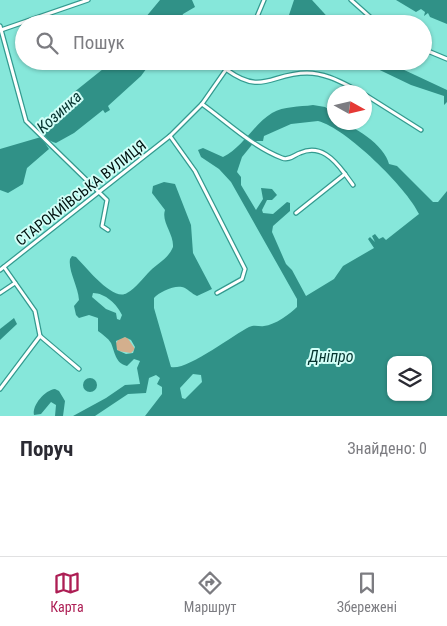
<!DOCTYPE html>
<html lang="uk">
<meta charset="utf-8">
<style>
body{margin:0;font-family:"Roboto Condensed",sans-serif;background:#f7f7f7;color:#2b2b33}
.controls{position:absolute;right:15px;bottom:15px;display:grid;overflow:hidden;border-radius:10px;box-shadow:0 1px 4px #0004}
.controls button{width:45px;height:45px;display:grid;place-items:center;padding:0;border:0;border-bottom:1px solid #e1e1e2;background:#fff;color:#2b2b33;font:25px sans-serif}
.compass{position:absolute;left:327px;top:85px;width:45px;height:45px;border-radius:50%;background:#fff;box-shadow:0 1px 4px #0004;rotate:98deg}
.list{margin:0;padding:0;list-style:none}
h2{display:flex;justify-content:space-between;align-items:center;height:65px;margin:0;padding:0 20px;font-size:21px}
h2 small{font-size:16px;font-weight:400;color:#7c7c81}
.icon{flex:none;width:28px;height:28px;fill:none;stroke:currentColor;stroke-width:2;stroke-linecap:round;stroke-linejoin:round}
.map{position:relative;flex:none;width:447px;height:416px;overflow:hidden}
.search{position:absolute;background:#fff;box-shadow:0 1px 4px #0004;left:15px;right:15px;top:15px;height:55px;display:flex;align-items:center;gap:12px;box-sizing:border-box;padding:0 18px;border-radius:28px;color:#7c7c81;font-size:19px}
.sheet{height:140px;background:#fff}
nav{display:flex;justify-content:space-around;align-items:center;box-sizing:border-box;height:70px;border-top:1px solid #e1e1e2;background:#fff;font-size:14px;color:#7c7c81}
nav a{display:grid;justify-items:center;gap:2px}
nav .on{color:#ad1e54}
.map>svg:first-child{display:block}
.green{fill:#d3af8d}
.water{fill:#309187;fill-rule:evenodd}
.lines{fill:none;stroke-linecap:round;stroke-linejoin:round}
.minor-casing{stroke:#339a8f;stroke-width:5.5}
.minor{stroke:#fff;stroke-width:3}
.labels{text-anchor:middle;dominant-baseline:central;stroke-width:4;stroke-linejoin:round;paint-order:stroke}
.street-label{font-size:15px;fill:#00120f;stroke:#d1fef7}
.water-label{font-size:16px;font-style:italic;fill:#06342f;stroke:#d1fef7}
</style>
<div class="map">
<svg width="447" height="416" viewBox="0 0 447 416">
<rect width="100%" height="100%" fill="#86e7da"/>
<polygon class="green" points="127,337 135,349 131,353 118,351 115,345 119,338"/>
<g class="water">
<polygon points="160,0 192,0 195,7 183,14 179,24 140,24"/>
<polygon points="294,0 312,0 334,24 286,24"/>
<polygon points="396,0 447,0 447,24 430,17 428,13 424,16 425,12 421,9 416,12"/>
<path d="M113,61H152L141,76L108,106L110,110L105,113L103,110L74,133L56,143C49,141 45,138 43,131L64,108L73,93Z"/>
<polygon points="361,61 385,61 447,90 447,102 444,105 444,96 411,85"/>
<path d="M313,105L325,107L334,113V122C353,123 385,146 389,164L397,166L433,202H438L447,191V416H145L162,394V387L157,384L160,378L156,375L149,378L146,393L128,394L95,416H73L106,398L125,385L140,384L137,368L140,361L134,359L127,366C115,363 115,352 111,343C108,338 103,335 98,331V318L89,315L79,318L76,315L74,306L79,300C78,286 68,271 70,259L72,256L76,257C86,267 113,302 127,293C136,288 143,278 150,271C158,263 168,259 173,247C174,234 161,222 165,210L152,193L153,186L164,182L175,184L191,225L193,253L212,289L197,296C192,294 187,288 182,287C174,285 159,292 154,298V308L171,367C187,371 233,335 249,327C255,324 259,327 264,326C275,325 290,314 297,307V299L231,182L219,169L201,157L198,150L203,148L223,157C243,147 253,125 272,113C284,106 299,107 313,105ZM318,121C346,128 407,188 419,214L386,240L383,237L379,239L375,234L372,236L375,242L370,237L368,239L374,248L343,266L334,279L306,296L292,270L286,264L272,232L273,226L290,211V203L287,202L273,214L263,213L262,210L267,200H272L277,195L272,189L261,188L263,199L256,210L241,185V177L237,172L242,157L255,141H263L264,136L291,124ZM93,293C105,293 117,304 122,315L120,320L117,319L116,313L106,309L92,297ZM125,337L131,340L135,347L133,353L126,354L117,350L116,341ZM391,360H428V397H391ZM193,374L201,375L202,382L185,399L182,398L180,388Z"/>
<polygon points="41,137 49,149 27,168 23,184 8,193 0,190 0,149"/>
<polygon points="14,318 17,324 0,340 0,329"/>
<circle cx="90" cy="385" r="7"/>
<path d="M55,389L59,391L65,401L63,416H55L56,405L51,402L41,414L34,415C32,405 45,390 55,389Z"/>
</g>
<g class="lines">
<defs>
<g id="minor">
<polyline points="351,0 378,24"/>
<polyline points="254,24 264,0"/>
<polyline points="0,26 26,121 107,200 102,226 108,230"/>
<polyline points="1,30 88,0"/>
<polyline points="423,49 447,59"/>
<path d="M227,70C263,96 271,73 307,73C327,73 344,84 361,92"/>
<polyline points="364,94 421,130"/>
<path d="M202,104C227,122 253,147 282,158C289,161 294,155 300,153C320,144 334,159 345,174L296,213"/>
<polyline points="170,136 195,171 245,269 242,279 217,293"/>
<polyline points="345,174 353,185"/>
<polyline points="4,267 35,311 40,336 79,369"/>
<polyline points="0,270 170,136 202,104 232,61"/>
<polyline points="0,293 15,283"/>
<polyline points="0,389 40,336"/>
</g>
</defs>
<use href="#minor" class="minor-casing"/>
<use href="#minor" class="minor"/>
</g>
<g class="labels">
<g class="street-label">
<text transform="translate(81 193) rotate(-38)">СТАРОКИЇВСЬКА ВУЛИЦЯ</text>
</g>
<g class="water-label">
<text transform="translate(59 112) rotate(-42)">Козинка</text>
<text x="331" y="356">Дніпро</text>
</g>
</g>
</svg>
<div class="controls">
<button><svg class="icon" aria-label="layers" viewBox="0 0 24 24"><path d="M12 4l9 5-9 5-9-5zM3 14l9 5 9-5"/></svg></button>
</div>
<svg class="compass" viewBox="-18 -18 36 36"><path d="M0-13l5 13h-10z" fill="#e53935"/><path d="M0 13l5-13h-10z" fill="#7c7c81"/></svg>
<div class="search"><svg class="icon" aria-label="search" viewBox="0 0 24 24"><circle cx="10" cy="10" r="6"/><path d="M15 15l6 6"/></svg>Пошук</div>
</div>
<section class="sheet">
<h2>Поруч<small>Знайдено: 0</small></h2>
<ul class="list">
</ul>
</section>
<nav>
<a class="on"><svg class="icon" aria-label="map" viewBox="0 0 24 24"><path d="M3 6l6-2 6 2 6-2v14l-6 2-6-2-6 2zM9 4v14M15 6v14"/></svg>Карта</a>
<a><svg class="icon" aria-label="directions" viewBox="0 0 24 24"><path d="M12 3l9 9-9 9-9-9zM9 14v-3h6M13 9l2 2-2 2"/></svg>Маршрут</a>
<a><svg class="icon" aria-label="saved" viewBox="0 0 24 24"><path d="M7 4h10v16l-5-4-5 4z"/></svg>Збережені</a>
</nav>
